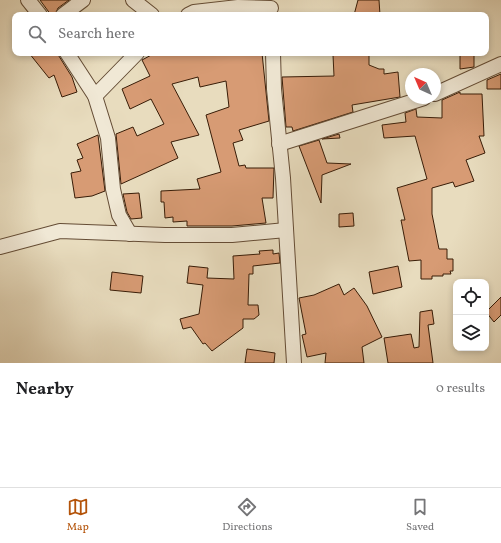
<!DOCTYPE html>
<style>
body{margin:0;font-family:Vollkorn,serif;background:#f2f2f2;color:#202124}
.controls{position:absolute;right:12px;bottom:12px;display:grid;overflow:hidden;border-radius:8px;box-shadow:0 2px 6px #0003}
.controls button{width:36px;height:36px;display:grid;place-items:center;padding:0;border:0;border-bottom:1px solid #e0e0e0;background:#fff;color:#202124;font:20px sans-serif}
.compass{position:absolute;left:405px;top:68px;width:36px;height:36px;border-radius:50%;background:#fff;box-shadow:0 2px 6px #0003;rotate:316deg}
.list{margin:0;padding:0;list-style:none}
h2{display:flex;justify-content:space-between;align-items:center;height:52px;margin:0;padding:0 16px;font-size:17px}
h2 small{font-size:13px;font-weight:400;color:#757577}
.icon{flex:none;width:22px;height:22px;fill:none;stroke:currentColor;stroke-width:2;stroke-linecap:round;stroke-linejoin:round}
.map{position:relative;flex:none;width:501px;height:363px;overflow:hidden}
.search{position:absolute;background:#fff;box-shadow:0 2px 6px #0003;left:12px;right:12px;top:12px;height:44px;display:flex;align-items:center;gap:10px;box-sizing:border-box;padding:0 14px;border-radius:8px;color:#757577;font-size:15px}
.sheet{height:124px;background:#fff}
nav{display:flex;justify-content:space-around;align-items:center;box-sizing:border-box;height:56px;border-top:1px solid #e0e0e0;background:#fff;font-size:11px;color:#757577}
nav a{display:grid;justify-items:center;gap:2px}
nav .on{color:#b45309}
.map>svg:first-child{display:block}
.building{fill:#d79b74;stroke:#381c07}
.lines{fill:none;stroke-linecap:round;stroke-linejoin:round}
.minor-casing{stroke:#644c35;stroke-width:16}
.minor{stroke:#f0e8d5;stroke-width:14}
</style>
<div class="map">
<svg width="501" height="363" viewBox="0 0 501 363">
<rect width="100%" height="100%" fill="#e8dcbe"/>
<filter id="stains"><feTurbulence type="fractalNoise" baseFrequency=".005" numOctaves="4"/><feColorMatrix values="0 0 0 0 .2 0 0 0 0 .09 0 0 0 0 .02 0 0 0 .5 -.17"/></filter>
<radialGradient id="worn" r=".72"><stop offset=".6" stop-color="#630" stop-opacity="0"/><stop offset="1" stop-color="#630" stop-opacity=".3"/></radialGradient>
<g class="building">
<polygon points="40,0 69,0 58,8 55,15 51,15"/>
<polygon points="358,0 379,0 380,15 354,15"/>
<polygon points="29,53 57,53 72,77 77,92 62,97 54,75 49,78"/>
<polygon points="155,53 262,53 269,121 239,130 243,140 233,143 239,166 245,165 246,168 274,168 273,198 262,198 266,223 232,226 187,226 187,221 173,222 173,217 165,218 164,202 161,202 161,191 200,189 197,179 221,172 206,115 229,107 226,81 200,87 198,77 172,84 199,135 171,142 178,158 121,184 116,134 133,127 137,136 164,124 151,99 130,109 122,89 150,76 142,60"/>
<polygon points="357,53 369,53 369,65 379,69 384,69 384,74 398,72 400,97 352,105 353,112 293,131 292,127 286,127 282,77 334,76 333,55"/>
<polygon points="460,54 474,54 474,67 460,69"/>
<polygon points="501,74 501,89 487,89 487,80"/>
<polygon points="460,92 460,94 482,94 484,136 479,136 485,153 466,160 474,181 455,187 453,182 432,188 432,214 439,249 447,249 447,259 453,259 453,271 450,271 451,274 443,274 443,276 432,276 432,279 421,279 421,260 409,261 401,220 405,220 397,188 427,179 415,136 384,138 382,125 406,122 405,113 416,109 417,117 442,118 442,100"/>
<polygon points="339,134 340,138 322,139"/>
<polygon points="98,135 105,191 92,196 75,198 71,173 81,171 77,160 83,158 77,144"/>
<polygon points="319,140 327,163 351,164 322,175 321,203 299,146"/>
<polygon points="139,193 142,218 131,219 127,212 123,194"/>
<polygon points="353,213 354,226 339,227 339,214"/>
<polygon points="273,250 273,254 279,253 280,263 253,266 253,274 249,274 248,305 258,305 259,315 254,319 243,319 243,328 212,351 205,343 203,344 191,327 183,329 180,319 199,314 203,285 187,283 189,266 208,268 207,278 234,279 233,256 260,254 259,251"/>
<polygon points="398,266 402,287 373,294 369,272"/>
<polygon points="112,272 143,276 141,293 110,290"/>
<polygon points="339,284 344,295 354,288 367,306 382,337 362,347 364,363 325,363 326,353 307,357 302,335 306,334 299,298 314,295"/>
<polygon points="501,297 501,315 494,322 486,312"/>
<polygon points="432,310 434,324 428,325 433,363 388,363 384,338 411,334 414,348 419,347 420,312"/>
<polygon points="247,349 275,353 274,363 245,363"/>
</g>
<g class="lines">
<defs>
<g id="minor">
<polyline points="28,0 40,15"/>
<polyline points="133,0 152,15"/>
<polyline points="63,15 83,0"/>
<polyline points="188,15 194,12 238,7 271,8"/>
<polyline points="67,53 95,96 108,138 113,189 119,215 130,234"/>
<polyline points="273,53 274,89 283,178 294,363"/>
<polyline points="435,94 501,64"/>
<polyline points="95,96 137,53"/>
<polyline points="279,144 424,98"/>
<polyline points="0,247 60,231 165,235 232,235 286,230"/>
</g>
</defs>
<use href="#minor" class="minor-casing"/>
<use href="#minor" class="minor"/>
</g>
<rect width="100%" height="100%" filter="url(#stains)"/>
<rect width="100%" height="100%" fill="url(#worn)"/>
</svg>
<div class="controls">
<button><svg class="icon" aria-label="locate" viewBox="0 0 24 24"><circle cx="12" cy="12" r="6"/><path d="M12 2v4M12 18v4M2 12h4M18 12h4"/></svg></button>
<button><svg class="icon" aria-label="layers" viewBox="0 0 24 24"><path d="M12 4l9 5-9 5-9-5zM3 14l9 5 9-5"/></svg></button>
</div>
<svg class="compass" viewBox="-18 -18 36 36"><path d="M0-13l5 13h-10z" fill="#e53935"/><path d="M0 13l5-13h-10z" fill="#757577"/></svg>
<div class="search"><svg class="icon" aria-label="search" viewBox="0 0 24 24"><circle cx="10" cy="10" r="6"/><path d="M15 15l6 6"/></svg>Search here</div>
</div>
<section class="sheet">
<h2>Nearby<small>0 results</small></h2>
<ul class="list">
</ul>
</section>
<nav>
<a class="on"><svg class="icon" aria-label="map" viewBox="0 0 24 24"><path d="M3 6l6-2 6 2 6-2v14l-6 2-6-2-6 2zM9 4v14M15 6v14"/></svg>Map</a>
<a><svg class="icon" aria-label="directions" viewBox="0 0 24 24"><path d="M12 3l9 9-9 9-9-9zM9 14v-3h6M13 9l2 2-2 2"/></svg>Directions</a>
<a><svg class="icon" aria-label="saved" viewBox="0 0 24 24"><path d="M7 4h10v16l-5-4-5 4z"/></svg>Saved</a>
</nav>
